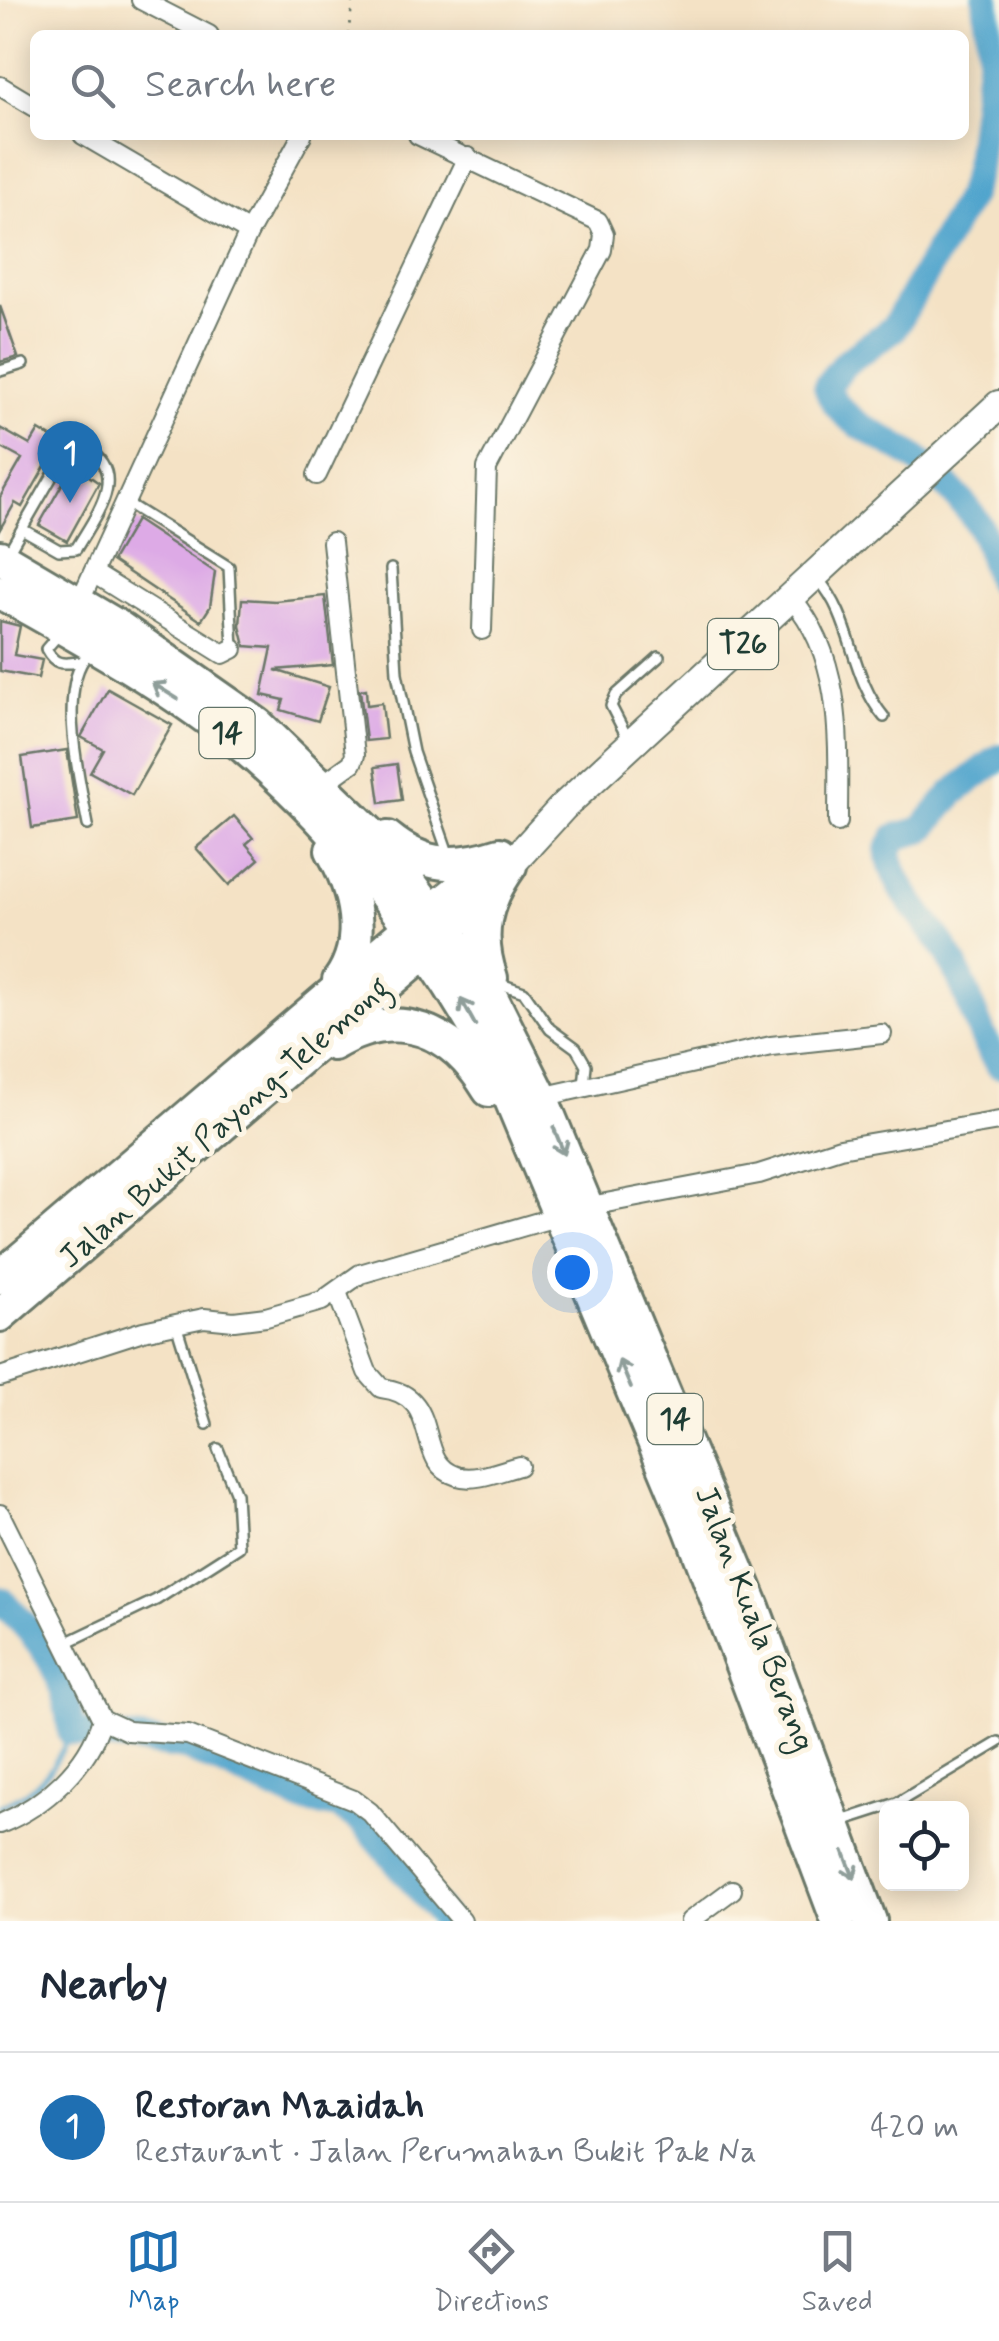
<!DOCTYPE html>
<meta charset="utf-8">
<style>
body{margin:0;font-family:Mynerve,sans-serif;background:#f2f2f3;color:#1f2937}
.controls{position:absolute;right:30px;bottom:30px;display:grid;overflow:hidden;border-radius:15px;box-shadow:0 5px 25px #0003}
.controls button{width:90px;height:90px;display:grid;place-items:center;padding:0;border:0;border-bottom:2px solid #e0e1e3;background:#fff;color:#1f2937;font:50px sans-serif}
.you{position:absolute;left:572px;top:1272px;width:35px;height:35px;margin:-25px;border:8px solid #fff;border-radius:50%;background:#1a73e8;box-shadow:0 0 0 15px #1a73e833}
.badge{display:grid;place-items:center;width:65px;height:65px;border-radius:50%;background:#1f6fb2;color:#fff;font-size:32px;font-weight:700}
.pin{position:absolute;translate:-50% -82px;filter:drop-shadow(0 2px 5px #0008)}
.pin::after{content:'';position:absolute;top:52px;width:35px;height:30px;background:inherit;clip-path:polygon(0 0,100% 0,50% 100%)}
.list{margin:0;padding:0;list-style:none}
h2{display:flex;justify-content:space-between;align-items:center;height:130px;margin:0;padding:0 40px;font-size:42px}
h2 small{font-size:32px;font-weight:400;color:#747a83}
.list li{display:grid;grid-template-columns:65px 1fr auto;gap:30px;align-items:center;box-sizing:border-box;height:150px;padding:0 40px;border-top:2px solid #e0e1e3}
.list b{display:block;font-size:38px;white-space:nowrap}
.list p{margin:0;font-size:32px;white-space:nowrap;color:#747a83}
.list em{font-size:32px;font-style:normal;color:#747a83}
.icon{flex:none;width:55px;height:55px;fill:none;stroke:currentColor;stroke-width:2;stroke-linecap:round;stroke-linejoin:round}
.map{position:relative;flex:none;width:999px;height:1921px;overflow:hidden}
.search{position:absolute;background:#fff;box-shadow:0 5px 25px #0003;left:30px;right:30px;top:30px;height:110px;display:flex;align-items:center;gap:25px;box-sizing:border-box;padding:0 35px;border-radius:15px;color:#747a83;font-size:38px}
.sheet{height:280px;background:#fff}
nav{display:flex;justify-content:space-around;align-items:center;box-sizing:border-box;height:140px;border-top:2px solid #e0e1e3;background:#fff;font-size:28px;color:#747a83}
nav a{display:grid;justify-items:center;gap:5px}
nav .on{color:#1f6fb2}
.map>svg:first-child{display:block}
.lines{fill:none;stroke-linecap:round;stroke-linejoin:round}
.stream{stroke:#51a5cd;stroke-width:5}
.river{stroke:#51a5cd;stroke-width:28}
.building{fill:#ddaae6}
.lane-casing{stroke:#6a7767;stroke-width:14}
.street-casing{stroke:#6a7767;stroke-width:22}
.primary-casing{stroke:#6a7767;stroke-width:32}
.highway-casing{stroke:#6a7767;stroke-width:38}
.path{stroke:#6a7767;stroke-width:2.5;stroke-dasharray:2.5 8;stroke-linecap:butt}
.lane{stroke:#fff;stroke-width:9}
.street{stroke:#fff;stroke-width:18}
.primary{stroke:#fff;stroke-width:28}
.highway{stroke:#fff;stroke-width:32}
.oneway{stroke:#8f9e9a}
.labels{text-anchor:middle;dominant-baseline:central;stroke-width:10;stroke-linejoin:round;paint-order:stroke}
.shield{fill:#fcf5e5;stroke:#617469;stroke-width:2.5}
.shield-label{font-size:30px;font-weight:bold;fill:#1f3d34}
.street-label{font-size:32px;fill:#1f3d34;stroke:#fcf5e5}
</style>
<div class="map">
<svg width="999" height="1921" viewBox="0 0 999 1921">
<rect width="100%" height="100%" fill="#fcf5e5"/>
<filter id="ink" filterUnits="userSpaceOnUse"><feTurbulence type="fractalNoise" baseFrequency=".01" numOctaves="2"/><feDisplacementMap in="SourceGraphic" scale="20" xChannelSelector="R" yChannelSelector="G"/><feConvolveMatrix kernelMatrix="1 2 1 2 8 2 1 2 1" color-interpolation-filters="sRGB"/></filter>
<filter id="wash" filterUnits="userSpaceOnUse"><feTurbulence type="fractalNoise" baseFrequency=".0048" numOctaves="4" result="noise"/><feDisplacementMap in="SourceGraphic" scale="40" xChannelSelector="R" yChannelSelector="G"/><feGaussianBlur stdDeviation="2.25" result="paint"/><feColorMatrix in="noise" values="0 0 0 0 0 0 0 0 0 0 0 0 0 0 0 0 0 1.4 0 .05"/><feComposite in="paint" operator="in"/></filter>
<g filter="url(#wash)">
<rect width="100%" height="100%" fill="#f4e2c5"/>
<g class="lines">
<path class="stream" d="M0,1806C39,1791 54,1769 71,1732"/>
<g class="river">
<path d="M986,0L991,54L977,170L969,196L894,328L845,363L827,386C837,423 888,437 916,459C936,474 963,500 977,522C987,538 992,562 999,581"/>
<path d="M999,758L953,793L922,830L896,837L889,849C892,891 930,921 950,957C970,992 975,1031 999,1065"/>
<path d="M0,1600C43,1640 66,1673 71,1732L186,1747L300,1799L339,1806L363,1822L446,1921"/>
</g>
</g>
<g id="blocks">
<g class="building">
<polygon points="0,306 18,357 0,362"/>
<polygon points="0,428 30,445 39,430 59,442 22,507 15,503 0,529 0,497 22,459 0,447"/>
<polygon points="73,465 99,483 67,541 39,525"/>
<polygon points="136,520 215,572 210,607 201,621 112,561"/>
<polygon points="325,596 333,665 275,670 329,687 318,721 281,710 284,700 262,695 272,648 245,646 240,626 242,599 275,601"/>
<polygon points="0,621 20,626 14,655 42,660 38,678 0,671"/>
<polygon points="108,689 172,725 132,795 90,772 103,749 81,737"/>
<polygon points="366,689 367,705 382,703 386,739 366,741 360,690"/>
<polygon points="67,750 78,821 32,828 22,757"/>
<polygon points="397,764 402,800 380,803 375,767"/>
<polygon points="234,816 253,838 246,844 259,859 229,885 196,848"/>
</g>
</g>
</g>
<g filter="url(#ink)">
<use href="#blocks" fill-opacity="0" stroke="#6a7767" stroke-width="2.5"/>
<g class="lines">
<defs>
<g id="lane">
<polyline points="0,371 23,364"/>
<polyline points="125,502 229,567 233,649"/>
<path d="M8,553L65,454L86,448C130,475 95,516 76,549L59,550L22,529"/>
<polyline points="391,569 397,673 413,752 448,853"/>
<path d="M818,579C854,620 849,674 884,717"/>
<path d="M59,634L46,649C55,666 63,664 80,662"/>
<polyline points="630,743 611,706 616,695 659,657"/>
<path d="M88,825C80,782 56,686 89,653"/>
<polyline points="495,982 524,992 550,1029 576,1048 586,1065 584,1086"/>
<polyline points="176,1324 207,1424"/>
<polyline points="66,1643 156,1600 239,1547 236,1494 218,1449"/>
<polyline points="841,1821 897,1803 999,1742"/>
</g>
<g id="street">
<polyline points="141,0 209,35"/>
<polyline points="0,86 35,107"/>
<polyline points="83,135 249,232"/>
<polyline points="418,135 598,221 604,234 602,250 487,468 482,630"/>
<polyline points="317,475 468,157"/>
<polyline points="93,573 223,654 233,649"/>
<path d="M792,599C845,659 838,748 838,822"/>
<polyline points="79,603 249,232 302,135"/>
<polyline points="323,784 352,763 355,755 332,542"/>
<polyline points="541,1097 771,1046 882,1034"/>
<polyline points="585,1207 759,1174 840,1148 999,1121"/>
<path d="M337,1292L367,1372L381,1388C445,1395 412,1462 457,1476C476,1482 502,1470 519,1466"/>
<polyline points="0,1377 143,1331 204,1318 234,1321 266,1317 322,1301 360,1274 559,1216"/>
<path d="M0,1514L102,1719C88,1767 44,1806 0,1824"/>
<polyline points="102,1719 128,1731 188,1735 354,1800 370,1812 462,1921"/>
<polyline points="690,1921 732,1890"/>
</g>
<g id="primary">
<polyline points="433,908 498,856"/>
<polyline points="450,931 563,807 999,405"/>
</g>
<g id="highway">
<polyline points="0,557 117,626 257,724 378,841 481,977 541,1097 753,1607 870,1921"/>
<path d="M0,592C78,636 161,681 232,737C341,825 431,944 497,1066L691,1530L838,1921"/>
<path d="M388,838C424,868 457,868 500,854"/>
<path d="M332,850C355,890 368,941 339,981"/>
<path d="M491,978C476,934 484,903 510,866"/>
<path d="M333,1044C398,1006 452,1029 489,1090"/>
<polyline points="0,1277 427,913"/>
<polyline points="0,1315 441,938"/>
</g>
</defs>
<use href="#lane" class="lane-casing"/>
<use href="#street" class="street-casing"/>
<use href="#primary" class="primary-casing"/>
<use href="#highway" class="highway-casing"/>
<polyline class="path" points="348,35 353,0"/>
<use href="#lane" class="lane"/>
<use href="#street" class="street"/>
<use href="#primary" class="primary"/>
<use href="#highway" class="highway"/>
</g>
<defs><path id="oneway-shaft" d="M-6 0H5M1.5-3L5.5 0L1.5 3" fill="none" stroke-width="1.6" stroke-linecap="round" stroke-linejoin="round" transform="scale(2.5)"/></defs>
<g class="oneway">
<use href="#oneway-shaft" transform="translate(165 691) rotate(-148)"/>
<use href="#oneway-shaft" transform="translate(468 1012) rotate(-119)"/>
<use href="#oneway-shaft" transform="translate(559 1141) rotate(68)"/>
<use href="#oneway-shaft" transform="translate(625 1374) rotate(-113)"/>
<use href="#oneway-shaft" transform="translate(849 1865) rotate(69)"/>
</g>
</g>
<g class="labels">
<g class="shield">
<rect x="708" y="619" width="70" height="50" rx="8"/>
<rect x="199.5" y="708" width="55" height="50" rx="8"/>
<rect x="647.5" y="1394" width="55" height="50" rx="8"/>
</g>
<g class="shield-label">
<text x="743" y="644">T26</text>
<text x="227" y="733">14</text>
<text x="675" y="1419">14</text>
</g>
<g class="street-label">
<text transform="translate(225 1123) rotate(-41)">Jalan Bukit Payong-Telemong</text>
<text transform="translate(754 1619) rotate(69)">Jalan Kuala Berang</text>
</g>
</g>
</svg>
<div class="controls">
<button><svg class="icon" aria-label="locate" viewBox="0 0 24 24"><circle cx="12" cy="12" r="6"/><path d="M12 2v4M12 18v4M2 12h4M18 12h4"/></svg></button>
</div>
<div class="you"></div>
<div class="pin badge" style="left:70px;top:503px">1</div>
<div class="search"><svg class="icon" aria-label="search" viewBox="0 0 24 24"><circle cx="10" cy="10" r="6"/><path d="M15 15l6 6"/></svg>Search here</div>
</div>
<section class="sheet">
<h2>Nearby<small></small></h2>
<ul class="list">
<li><span class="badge">1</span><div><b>Restoran Maaidah</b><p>Restaurant · Jalan Perumahan Bukit Pak Na</p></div><em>420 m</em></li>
</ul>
</section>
<nav>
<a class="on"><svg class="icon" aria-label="map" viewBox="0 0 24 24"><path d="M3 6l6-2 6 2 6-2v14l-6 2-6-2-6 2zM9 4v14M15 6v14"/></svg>Map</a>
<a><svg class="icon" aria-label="directions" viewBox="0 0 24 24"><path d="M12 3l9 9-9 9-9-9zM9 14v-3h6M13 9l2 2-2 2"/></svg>Directions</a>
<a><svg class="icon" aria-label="saved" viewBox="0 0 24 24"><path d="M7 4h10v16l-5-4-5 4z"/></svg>Saved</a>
</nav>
